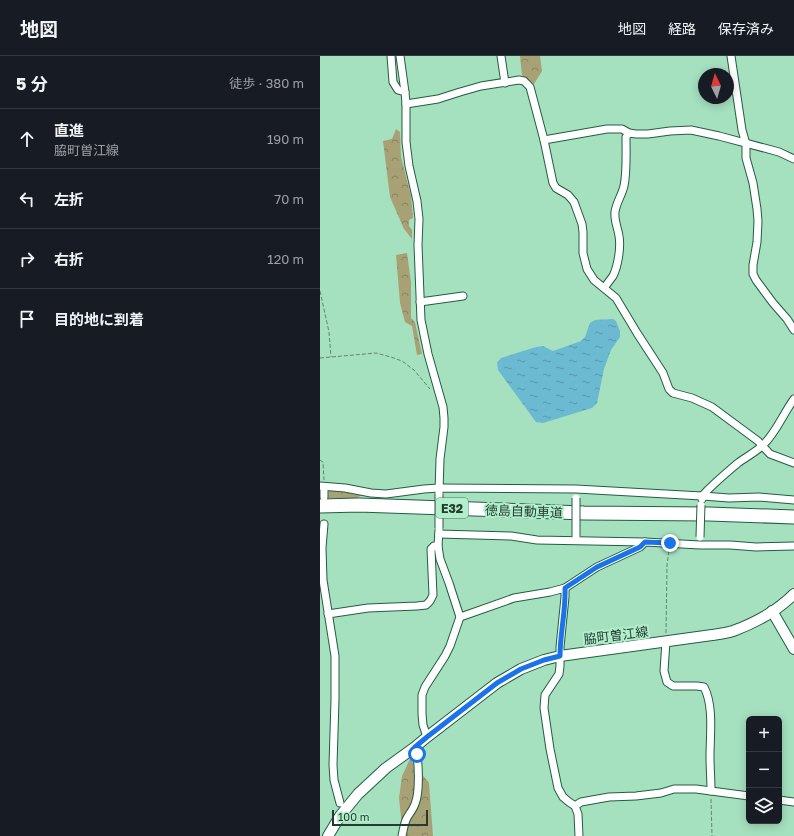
<!DOCTYPE html>
<html lang="ja">
<meta charset="utf-8">
<style>
body{margin:0;font-family:"Golos Text","Noto Sans JP",sans-serif;background:#20242c;color:#f1f3f6}
.controls{position:absolute;right:12px;bottom:12px;display:grid;overflow:hidden;border-radius:6px;box-shadow:0 2px 10px #0003}
.controls button{width:36px;height:36px;display:grid;place-items:center;padding:0;border:0;border-bottom:1px solid #363941;background:#171b24;color:#f1f3f6;font:20px sans-serif}
.compass{position:absolute;left:378px;top:12px;width:36px;height:36px;border-radius:50%;background:#171b24;box-shadow:0 2px 10px #0003;rotate:355deg}
.scale{position:absolute;left:12px;bottom:10px;width:96px;box-sizing:border-box;padding-left:4px;border:2px solid #253d30;border-top:0;font-size:11px;line-height:14px;white-space:nowrap;color:#253d30;-webkit-text-stroke:3px #b1eecb;paint-order:stroke}
.stop{position:absolute;width:12px;height:12px;margin:-9px;border:3px solid #1a73e8;border-radius:50%;background:#fff}
.stop.end{background:#1a73e8;border-color:#fff;box-shadow:0 1px 4px #0008}
.list{margin:0;padding:0;list-style:none}
h2{display:flex;justify-content:space-between;align-items:center;height:52px;margin:0;padding:0 16px;font-size:17px}
h2 small{font-size:13px;font-weight:400;color:#9ea1a6}
.list li{display:grid;grid-template-columns:26px 1fr auto;gap:12px;align-items:center;box-sizing:border-box;height:60px;padding:0 16px;border-top:1px solid #363941}
.list b{display:block;font-size:15px;white-space:nowrap}
.list p{margin:0;font-size:13px;white-space:nowrap;color:#9ea1a6}
.list em{font-size:13px;font-style:normal;color:#9ea1a6}
.icon{flex:none;width:22px;height:22px;fill:none;stroke:currentColor;stroke-width:2;stroke-linecap:round;stroke-linejoin:round}
.map{position:relative;flex:none;width:474px;height:780px;overflow:hidden}
header{display:flex;align-items:center;gap:24px;box-sizing:border-box;height:56px;padding:0 20px;background:#171b24;border-bottom:1px solid #363941}
header strong{font-size:19px}
nav{display:flex;gap:22px;margin-inline-start:auto;font-size:14px}
main{display:flex}
aside{flex:1;background:#171b24}
.map>svg:first-child{display:block}
.forest{fill:url(#forest-crowns)}
.water{fill:url(#water-ripples)}
.lines{fill:none;stroke-linecap:round;stroke-linejoin:round}
.street-casing{stroke:#235d41;stroke-width:9}
.secondary-casing{stroke:#235d41;stroke-width:12}
.highway-casing{stroke:#235d41;stroke-width:15}
.path{stroke:#5f8771;stroke-width:1;stroke-dasharray:4 2;stroke-linecap:butt}
.street{stroke:#fff;stroke-width:7}
.secondary{stroke:#fff;stroke-width:10}
.highway{stroke:#fff;stroke-width:13}
.street-bridge-casing{stroke:#235d41;stroke-width:9;stroke-linecap:butt}
.street-bridge{stroke:#fff;stroke-width:7}
.route{stroke:#1a73e8;stroke-width:5}
.labels{text-anchor:middle;dominant-baseline:central;stroke-width:4;stroke-linejoin:round;paint-order:stroke}
.shield{fill:#b1eecb;stroke:#4f725e;stroke-width:1}
.shield-label{font-size:12px;font-weight:bold;fill:#253d30}
.street-label{font-size:13px;fill:#253d30;stroke:#b1eecb}
</style>
<header>
<strong>地図</strong>
<nav><a>地図</a><a>経路</a><a>保存済み</a></nav>
</header>
<main>
<aside>
<h2>5 分<small>徒歩 · 380 m</small></h2>
<ul class="list">
<li><svg class="icon" aria-label="ahead" viewBox="0 0 24 24"><path d="M12 20V5M6 11l6-6 6 6"/></svg><div><b>直進</b><p>脇町曽江線</p></div><em>190 m</em></li>
<li><svg class="icon" aria-label="left" viewBox="0 0 24 24"><path d="M17 20v-9H6M10 6l-5 5 5 5"/></svg><div><b>左折</b></div><em>70 m</em></li>
<li><svg class="icon" aria-label="right" viewBox="0 0 24 24"><path d="M7 20v-9h11M14 6l5 5-5 5"/></svg><div><b>右折</b></div><em>120 m</em></li>
<li><svg class="icon" aria-label="arrive" viewBox="0 0 24 24"><path d="M6 21V4h12l-3 4 3 4H6"/></svg><div><b>目的地に到着</b></div></li>
</ul>
</aside>
<div class="map">
<svg width="474" height="780" viewBox="0 0 474 780">
<defs>
<pattern id="forest-crowns" width="20" height="18" patternUnits="userSpaceOnUse"><rect width="20" height="18" fill="#a8a175"/><path d="M2 6a3 3 0 1 1 6 0M12 15a3 3 0 1 1 6 0" fill="none" stroke="#898460"/></pattern>
<pattern id="water-ripples" width="26" height="14" patternUnits="userSpaceOnUse"><rect width="26" height="14" fill="#6bbad1"/><path d="M2 4q2-2 4 0t4 0M15 11q2-2 4 0t4 0" fill="none" stroke="#5898aa"/></pattern>
</defs>
<rect width="100%" height="100%" fill="#a5e0bf"/>
<g class="forest">
<polygon points="200,0 220,0 222,15 214,28 202,19"/>
<polygon points="76,73 80,76 81,101 91,140 93,162 89,164 89,170 92,174 92,183 84,173 70,141 63,85 72,83"/>
<polygon points="87,197 91,226 91,262 95,266 102,298 97,299 92,270 85,266 80,247 76,199"/>
<polygon points="9,434 42,439 37,442 0,442 0,441 8,441"/>
<polygon points="90,703 109,727 113,780 83,780 79,742 82,720"/>
</g>
<polygon class="water" points="293,263 296,265 300,275 300,281 291,294 284,313 277,347 272,352 223,367 216,366 178,314 177,307 181,302 216,291 223,290 233,295 261,285 265,281 270,267 275,264"/>
<g class="lines">
<defs>
<g id="street">
<polyline points="71,0 73,26 78,34 85,36 86,48 86,86 89,110 97,145 99,163 98,189 101,264 108,298 123,351 124,362 124,371 120,403 119,436"/>
<polyline points="80,0 85,36"/>
<polyline points="181,0 185,27"/>
<polyline points="411,0 422,74 426,88 426,102 433,127 437,153 438,165 437,186 433,209 433,218 436,224 453,247 467,263 474,274"/>
<polyline points="86,48 118,43 140,36 161,30 199,24 204,25 210,31 224,84 233,127 236,132 248,139 254,146 262,168 263,176 263,197 267,213 274,224 296,242 317,277 343,317 349,333 353,337 372,342 392,351 438,385 450,398 474,407"/>
<polyline points="224,84 287,73 302,73 309,77 316,78 328,78 350,75 371,74 399,80 459,96 474,103"/>
<path d="M284,232C287,228 290,224 293,220C298,210 301,191 299,180C298,172 294,165 295,156C296,147 302,139 304,130C307,116 306,96 306,81L309,77"/>
<polyline points="100,246 143,240"/>
<polyline points="0,430 25,432 51,437 66,438 104,433 119,432 256,433 382,440 409,442 439,441 474,444"/>
<polyline points="4,431 4,441"/>
<path d="M382,443V440C394,427 405,418 418,407C426,401 436,396 443,389C456,377 463,358 474,343"/>
<polyline points="4,468 2,492 3,524 15,600 15,644 13,709 14,724 20,747"/>
<polyline points="119,478 191,480 217,484 325,486 380,489 410,489 436,491 474,490"/>
<polyline points="245,532 245,541 240,591 240,610 239,618 225,639 224,652 230,693 238,732 243,741 249,746 255,750 258,758 259,780"/>
<polyline points="8,558 48,552 97,550 106,549 110,545 113,539 111,493 114,490 118,490"/>
<polyline points="140,561 146,559 194,542 230,536 245,532 277,511 320,491 325,486"/>
<path d="M346,585L344,615L347,626L353,630H377L384,631C394,650 390,679 390,700C390,712 391,723 391,735"/>
<polyline points="107,681 103,669 102,658 102,639 105,631 125,600 130,590 140,561 129,527 120,503 118,490 119,474"/>
<polyline points="459,744 474,746"/>
<polyline points="255,750 261,746 289,741 316,740 341,737 354,733 376,733 429,740"/>
<path d="M82,780C83,775 84,769 86,764C88,759 93,754 95,748C100,736 99,703 95,691"/>
</g>
<g id="secondary">
<polyline points="452,555 474,593"/>
<path d="M8,780L20,760L38,738L66,712L95,691L107,681L177,627L201,613L224,604L240,600L392,579C399,578 407,577 413,575C435,567 458,554 474,538"/>
</g>
<polyline id="highway" points="0,450 39,449 264,457 389,458 474,461"/>
</defs>
<use href="#street" class="street-casing"/>
<use href="#secondary" class="secondary-casing"/>
<use href="#highway" class="highway-casing"/>
<g class="path">
<polyline points="0,235 9,276 11,301"/>
<polyline points="0,302 56,297 71,301 82,305 94,314 110,333"/>
<polyline points="0,404 3,406 4,424"/>
<polyline points="346,577 347,509 349,494"/>
<polyline points="391,743 392,780"/>
</g>
<use href="#street" class="street"/>
<use href="#secondary" class="secondary"/>
<use href="#highway" class="highway"/>
<defs>
<g id="street-bridge">
<polyline points="119,472 119,438"/>
<polyline points="256,480 256,442"/>
<polyline points="380,481 381,449"/>
</g>
</defs>
<use href="#street-bridge" class="street-bridge-casing"/>
<use href="#street-bridge" class="street-bridge"/>
</g>
<g class="lines">
<path class="route" d="M97,698L95,691L107,681L177,627L201,613L224,604L240,600C240,577 246,554 245,532L277,511L320,491L325,486L350,487"/>
</g>
<g class="labels">
<rect class="shield" x="116" y="442" width="32" height="20" rx="3"/>
<g class="shield-label">
<text x="132" y="452">E32</text>
</g>
<g class="street-label">
<text transform="translate(204 455) rotate(2)">徳島自動車道</text>
<text transform="translate(296 579) rotate(-7)">脇町曽江線</text>
</g>
</g>
</svg>
<div class="controls">
<button>+</button>
<button>−</button>
<button><svg class="icon" aria-label="layers" viewBox="0 0 24 24"><path d="M12 4l9 5-9 5-9-5zM3 14l9 5 9-5"/></svg></button>
</div>
<svg class="compass" viewBox="-18 -18 36 36"><path d="M0-13l5 13h-10z" fill="#e53935"/><path d="M0 13l5-13h-10z" fill="#9ea1a6"/></svg>
<div class="scale">100 m</div>
<div class="stop" style="left:97px;top:698px"></div>
<div class="stop end" style="left:350px;top:487px"></div>
</div>
</main>
